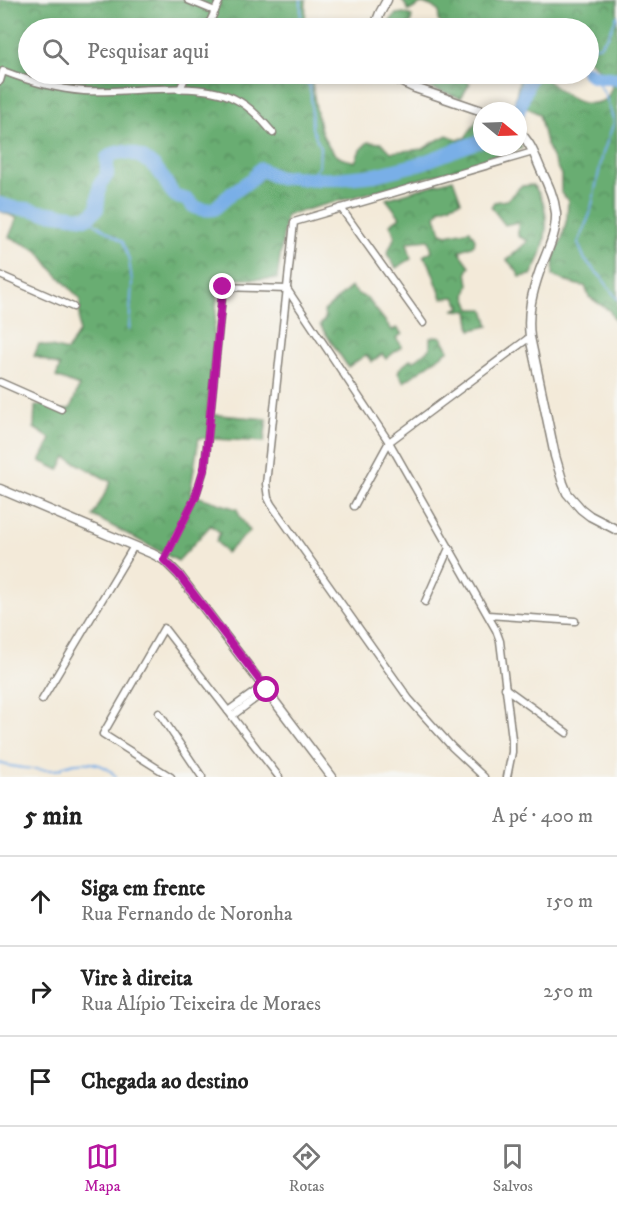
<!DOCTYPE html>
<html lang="pt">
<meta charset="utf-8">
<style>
body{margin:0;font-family:"IM FELL DW Pica",serif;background:#f6f6f6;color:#222}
.compass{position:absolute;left:473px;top:102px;width:54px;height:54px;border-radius:50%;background:#fff;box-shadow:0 3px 9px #0003;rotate:109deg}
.stop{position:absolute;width:18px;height:18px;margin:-14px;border:4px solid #b5179e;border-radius:50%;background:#fff}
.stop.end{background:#b5179e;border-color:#fff;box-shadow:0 2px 6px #0008}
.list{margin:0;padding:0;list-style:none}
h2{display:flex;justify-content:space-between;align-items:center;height:78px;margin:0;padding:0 24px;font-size:26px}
h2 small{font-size:20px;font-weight:400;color:#767676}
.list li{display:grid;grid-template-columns:39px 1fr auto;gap:18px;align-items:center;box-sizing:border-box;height:90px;padding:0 24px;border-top:2px solid #e0e0e0}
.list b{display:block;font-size:22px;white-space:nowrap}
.list p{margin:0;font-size:20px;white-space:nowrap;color:#767676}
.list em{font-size:20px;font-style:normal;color:#767676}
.icon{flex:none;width:33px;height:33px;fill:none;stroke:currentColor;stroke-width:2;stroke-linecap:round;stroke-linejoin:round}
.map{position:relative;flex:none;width:617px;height:777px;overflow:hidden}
.search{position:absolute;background:#fff;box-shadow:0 3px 9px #0003;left:18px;right:18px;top:18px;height:66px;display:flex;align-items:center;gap:15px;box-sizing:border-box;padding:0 21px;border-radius:33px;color:#767676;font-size:22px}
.sheet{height:348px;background:#fff}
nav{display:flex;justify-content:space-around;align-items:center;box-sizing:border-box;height:84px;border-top:2px solid #e0e0e0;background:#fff;font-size:16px;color:#767676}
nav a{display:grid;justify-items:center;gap:3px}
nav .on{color:#b5179e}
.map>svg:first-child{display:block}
.forest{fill:url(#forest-crowns);stroke:#426447;stroke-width:1.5}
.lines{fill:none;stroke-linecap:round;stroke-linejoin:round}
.stream{stroke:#79afe7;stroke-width:2}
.river{stroke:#79afe7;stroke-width:14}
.minor-casing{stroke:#88837a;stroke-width:9}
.secondary-casing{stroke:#88837a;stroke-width:11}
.minor{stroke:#fff;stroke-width:6}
.secondary{stroke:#fff;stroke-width:8}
.route{stroke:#b5179e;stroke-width:8}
</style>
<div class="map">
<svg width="617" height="777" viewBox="0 0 617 777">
<defs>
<pattern id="forest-crowns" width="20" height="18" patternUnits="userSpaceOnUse" patternTransform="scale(1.5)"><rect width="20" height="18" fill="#69ad72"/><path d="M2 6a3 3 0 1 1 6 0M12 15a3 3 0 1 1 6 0" fill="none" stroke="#568c5d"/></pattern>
</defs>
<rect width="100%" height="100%" fill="#f6f6f2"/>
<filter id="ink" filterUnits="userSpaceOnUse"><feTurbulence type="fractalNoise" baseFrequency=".0167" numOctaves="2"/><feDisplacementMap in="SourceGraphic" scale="12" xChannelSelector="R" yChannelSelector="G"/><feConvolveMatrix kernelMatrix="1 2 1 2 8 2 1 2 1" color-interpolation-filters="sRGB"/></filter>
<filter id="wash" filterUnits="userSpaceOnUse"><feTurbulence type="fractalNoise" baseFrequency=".008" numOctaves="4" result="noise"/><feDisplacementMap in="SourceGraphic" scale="24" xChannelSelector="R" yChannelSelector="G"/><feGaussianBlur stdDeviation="1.35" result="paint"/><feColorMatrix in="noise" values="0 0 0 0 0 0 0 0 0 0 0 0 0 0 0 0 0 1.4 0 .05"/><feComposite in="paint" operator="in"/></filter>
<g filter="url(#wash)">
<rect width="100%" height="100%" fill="#f3ead9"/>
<g class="forest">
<path d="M0,0H306L305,28H28V74H311C315,98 316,144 341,158C345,160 351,160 355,162L360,150L368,142L382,143L391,152L423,149L434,142L447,135L457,139L465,138L477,120L482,121V147H518V142L522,148L443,173L286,215L277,279H227L218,287L207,414L267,419L264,442L199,438L190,494L237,509L240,517L250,531L226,553L216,541L220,533L211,525L178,561L93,516L111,482L66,457L59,470L40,461L51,439L34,428L35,406L43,405L60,411L71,408L79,386L56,377L60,366L34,356L39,344L67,351L79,332L80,299L52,269L40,253L33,248L9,237L17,218L0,211Z"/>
<path d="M402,0H617V324L609,310L589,297L585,286C570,285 567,280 553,276L554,257L562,239L567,218L568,200L561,193V175L547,147L539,114L515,101L520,77L514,74H543C546,80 551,83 556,88C573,101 587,109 607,99L612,87L608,77L589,61L588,28H532L534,24L520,21L504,28H448L438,21L439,12L431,6L421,4L409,11Z"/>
<polygon points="404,13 412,16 411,23 405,26 404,28 386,28 386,26 396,14"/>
<polygon points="399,74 458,74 460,78 470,83 461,98 407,80"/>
<polygon points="453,179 461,201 440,209 436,216 441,233 447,235 470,230 475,239 474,245 459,251 470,266 467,272 469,284 466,296 471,309 484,309 489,326 471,330 468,311 453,310 461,307 455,297 442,298 429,263 423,256 432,251 429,240 407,242 411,259 396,268 387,254 395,236 390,224 400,217 386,199"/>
<path d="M533,185C554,209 547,250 531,275L520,277L516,270L507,260L528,241L518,236V222L505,225L491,207L494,202L507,200L521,186Z"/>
<polygon points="351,287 358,294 368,299 392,330 397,328 402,334 396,338 402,346 386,359 382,354 372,362 366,355 348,367 320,325 325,319 324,311"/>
<polygon points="439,336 442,338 449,350 404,382 398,373 399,371 399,369 411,359 413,362 430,348 430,338"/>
</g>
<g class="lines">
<g class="stream">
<polyline points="298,28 301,14 301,0"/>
<polyline points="588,47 599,46 608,36 617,16"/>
<polyline points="295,74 298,81 309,84 311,95 312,128 320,147 319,167 307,179"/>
<polyline points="593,76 605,94 614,122 603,153 590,214 578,243 585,260 602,278 617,299"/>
<polyline points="87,218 123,242 129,260 132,282 129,330"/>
<path d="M0,763C8,767 51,772 60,769C62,768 63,767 64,766C81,760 105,761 116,777"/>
</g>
<g class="river">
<polyline points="588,72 593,76 617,79"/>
<polyline points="518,112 529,80 533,74"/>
<path d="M0,204L14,208L28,209L41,212L87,218L97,209L100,184L107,175V158C124,144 148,158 160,173C165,179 169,191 176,196C180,199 185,198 189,201C190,202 191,203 192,205C198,210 207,210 214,209L232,193L252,179L260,169L279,178L291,177L307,179H336L375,175L419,164L474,143L482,141"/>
</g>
</g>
</g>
<g filter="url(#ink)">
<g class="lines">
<defs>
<g id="minor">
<polyline points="188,0 215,11"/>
<polyline points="207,28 220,0"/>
<path d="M0,81L3,71C29,81 56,89 84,91C128,94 198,79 235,99C251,107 262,120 273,133"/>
<polyline points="180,89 187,74"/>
<polyline points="341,208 423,323"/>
<polyline points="0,275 73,307"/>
<polyline points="0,382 61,409"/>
<polyline points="354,506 389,442 530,337"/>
<polyline points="164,560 195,498 205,466 223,287 287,289 389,442 496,630 500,641 512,739 512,752 507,777"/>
<polyline points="425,602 449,548"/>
<polyline points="488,615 575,621"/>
<polyline points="505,688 567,733"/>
<polyline points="42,700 134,546"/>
<polyline points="228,711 263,686"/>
<polyline points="159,713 202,777"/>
<polyline points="232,716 267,690"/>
<polyline points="171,777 103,734 164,628 279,777"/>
<polyline points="484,777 452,747 409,699 271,504 268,498 266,484 294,222 533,152"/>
</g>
<g id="secondary">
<polyline points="374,28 380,13 387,0"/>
<polyline points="387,74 404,83 415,88 482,111"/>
<path d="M518,131C530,141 535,156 541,170C548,184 554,197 556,213C557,233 547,252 540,270C532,293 527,313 530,337L555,456L563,483L567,493L581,509L590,516L617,530"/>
<polyline points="0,489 153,554 164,560 179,575 332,777"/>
</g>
</defs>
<use href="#minor" class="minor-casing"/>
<use href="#secondary" class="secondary-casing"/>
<use href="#minor" class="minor"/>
<use href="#secondary" class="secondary"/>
</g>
</g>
<g class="lines" filter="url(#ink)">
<polyline class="route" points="223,287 205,466 195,498 164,560 179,575 267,690"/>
</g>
</svg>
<svg class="compass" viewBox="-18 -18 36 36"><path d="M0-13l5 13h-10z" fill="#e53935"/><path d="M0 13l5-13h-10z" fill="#767676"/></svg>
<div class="stop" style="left:267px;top:690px"></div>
<div class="stop end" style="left:223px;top:287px"></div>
<div class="search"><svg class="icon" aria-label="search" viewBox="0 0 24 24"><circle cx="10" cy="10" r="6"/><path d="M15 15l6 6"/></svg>Pesquisar aqui</div>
</div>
<section class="sheet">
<h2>5 min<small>A pé · 400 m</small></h2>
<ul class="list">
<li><svg class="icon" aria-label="ahead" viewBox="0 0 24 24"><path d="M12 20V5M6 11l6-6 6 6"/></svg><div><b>Siga em frente</b><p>Rua Fernando de Noronha</p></div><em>150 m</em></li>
<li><svg class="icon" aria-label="right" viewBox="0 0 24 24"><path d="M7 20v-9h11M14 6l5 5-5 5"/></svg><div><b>Vire à direita</b><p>Rua Alípio Teixeira de Moraes</p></div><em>250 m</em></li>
<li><svg class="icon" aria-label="arrive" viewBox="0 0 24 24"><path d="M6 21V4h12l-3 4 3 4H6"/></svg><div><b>Chegada ao destino</b></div></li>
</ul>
</section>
<nav>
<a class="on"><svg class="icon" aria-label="map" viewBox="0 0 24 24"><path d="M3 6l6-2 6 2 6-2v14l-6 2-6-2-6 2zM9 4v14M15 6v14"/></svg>Mapa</a>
<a><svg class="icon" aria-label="directions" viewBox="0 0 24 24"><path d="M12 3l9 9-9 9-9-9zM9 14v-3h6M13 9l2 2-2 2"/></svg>Rotas</a>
<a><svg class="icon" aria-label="saved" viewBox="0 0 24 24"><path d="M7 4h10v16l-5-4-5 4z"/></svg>Salvos</a>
</nav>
